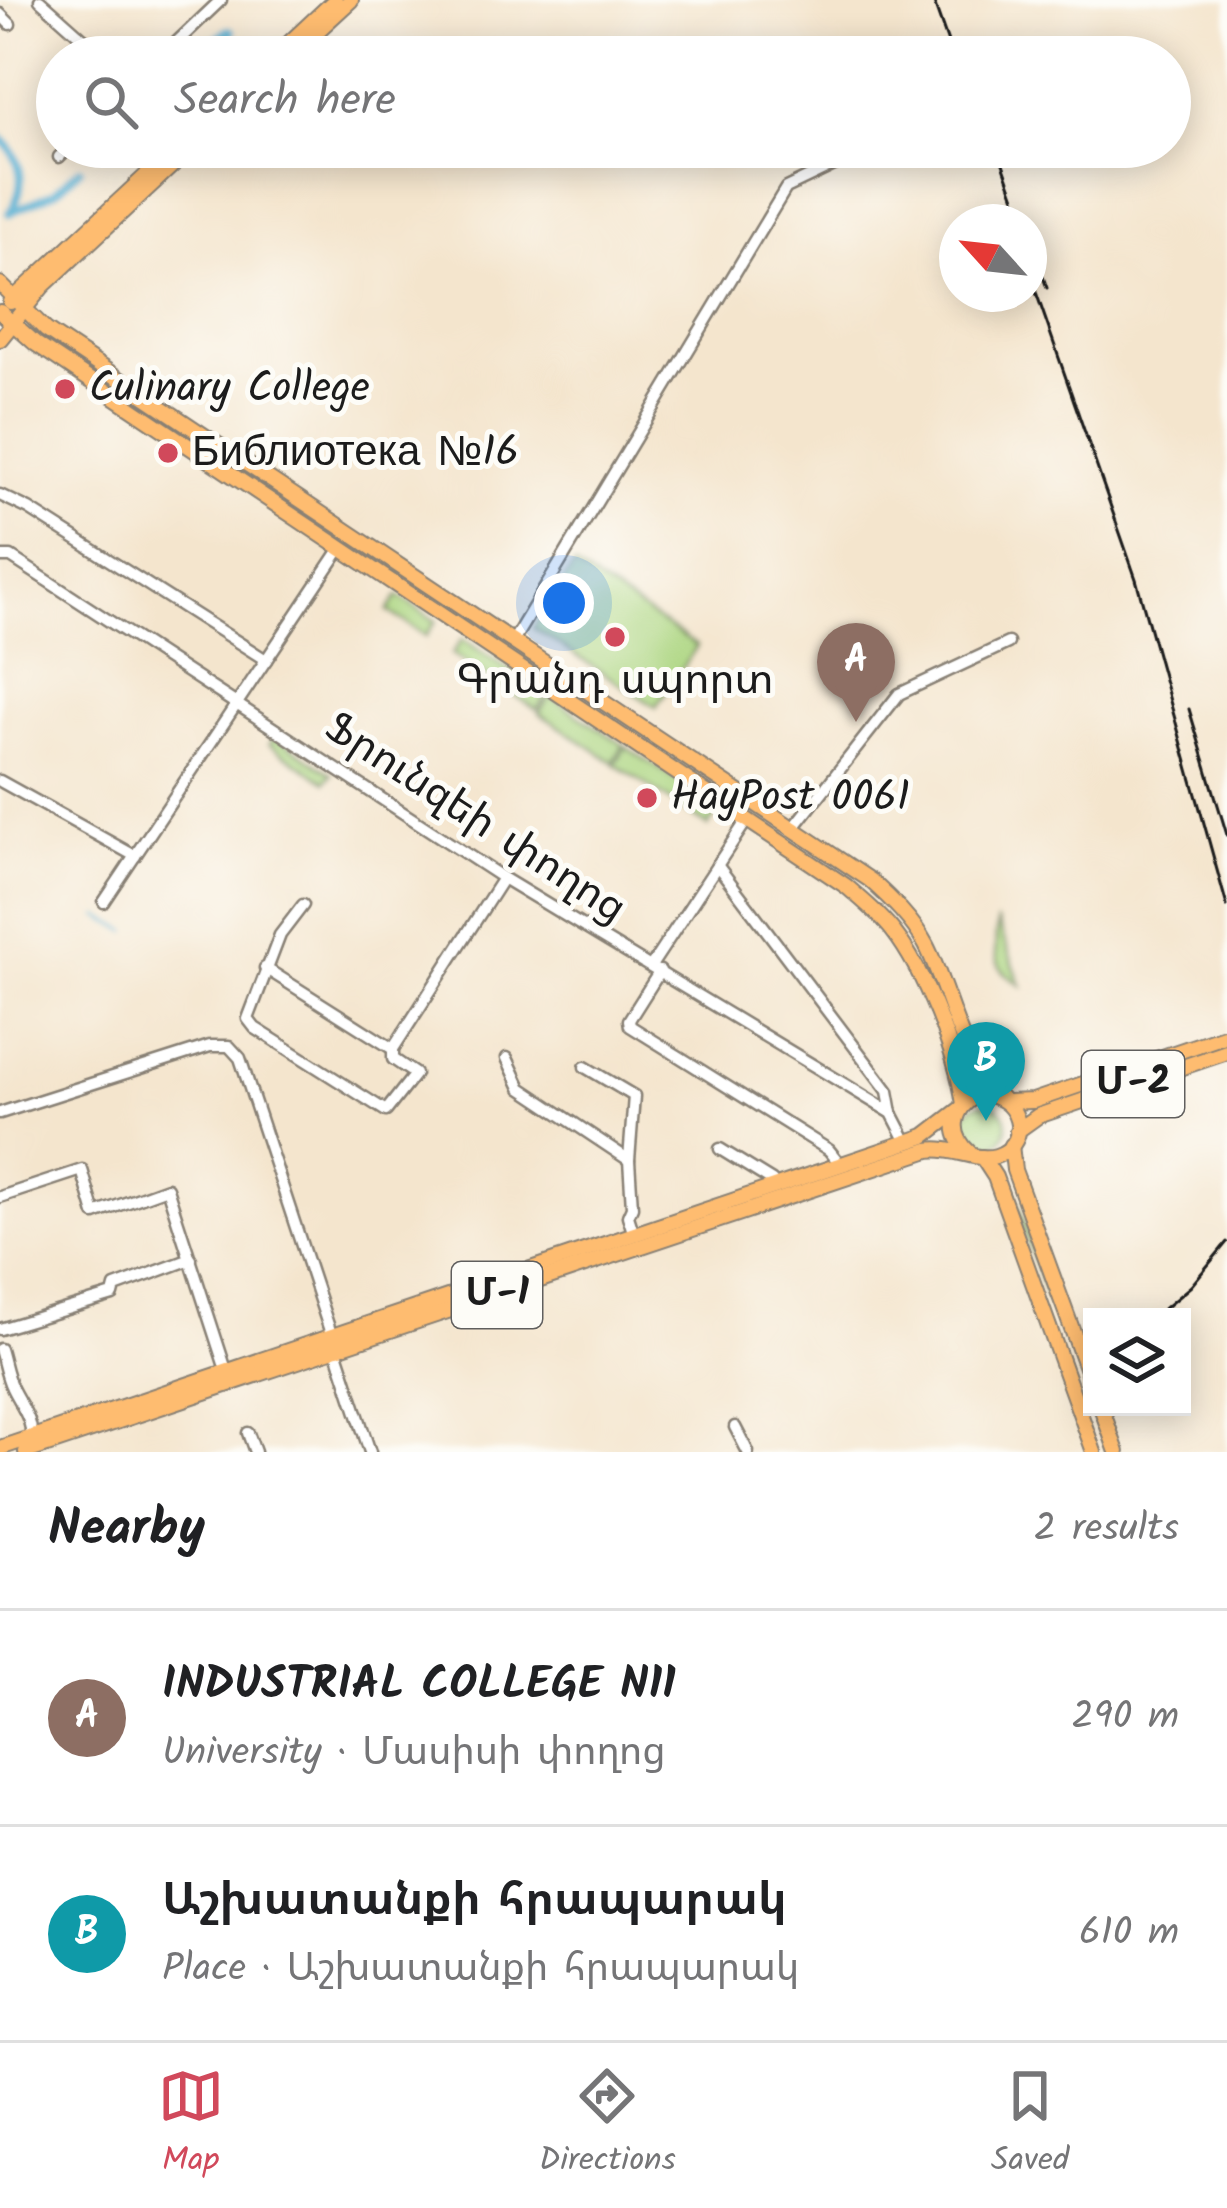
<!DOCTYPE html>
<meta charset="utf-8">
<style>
body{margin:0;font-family:Kalam,"Noto Sans Armenian",sans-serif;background:#f6f6f6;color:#202124}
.controls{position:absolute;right:36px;bottom:36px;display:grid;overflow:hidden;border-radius:0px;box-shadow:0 6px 30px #0003}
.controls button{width:108px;height:108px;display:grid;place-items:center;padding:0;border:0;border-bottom:3px solid #e0e0e0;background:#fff;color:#202124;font:60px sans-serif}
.compass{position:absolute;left:939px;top:204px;width:108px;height:108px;border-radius:50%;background:#fff;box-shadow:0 6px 30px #0003;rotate:297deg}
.you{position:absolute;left:564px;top:603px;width:42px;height:42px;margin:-30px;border:9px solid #fff;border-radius:50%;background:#1a73e8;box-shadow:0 0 0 18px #1a73e833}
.badge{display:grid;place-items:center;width:78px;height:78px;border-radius:50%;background:#d1495b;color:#fff;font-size:39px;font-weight:700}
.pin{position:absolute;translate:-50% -99px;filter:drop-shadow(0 3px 6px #0008)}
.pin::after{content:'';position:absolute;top:63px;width:42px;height:36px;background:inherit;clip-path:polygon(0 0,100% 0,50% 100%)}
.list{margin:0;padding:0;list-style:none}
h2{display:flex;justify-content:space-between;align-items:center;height:156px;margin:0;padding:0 48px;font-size:51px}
h2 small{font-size:39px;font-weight:400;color:#757577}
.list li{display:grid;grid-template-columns:78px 1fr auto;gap:36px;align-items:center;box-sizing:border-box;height:216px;padding:0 48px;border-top:3px solid #e0e0e0}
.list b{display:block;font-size:45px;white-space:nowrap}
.list p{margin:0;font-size:39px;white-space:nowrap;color:#757577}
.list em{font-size:39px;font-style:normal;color:#757577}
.icon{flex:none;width:66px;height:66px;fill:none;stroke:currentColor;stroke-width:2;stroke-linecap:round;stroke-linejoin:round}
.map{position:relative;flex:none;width:1227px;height:1452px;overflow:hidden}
.search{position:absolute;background:#fff;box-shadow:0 6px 30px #0003;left:36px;right:36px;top:36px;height:132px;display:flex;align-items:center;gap:30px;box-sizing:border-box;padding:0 42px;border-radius:66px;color:#757577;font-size:45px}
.sheet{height:588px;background:#fff}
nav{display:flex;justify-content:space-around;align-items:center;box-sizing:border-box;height:168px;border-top:3px solid #e0e0e0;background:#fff;font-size:33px;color:#757577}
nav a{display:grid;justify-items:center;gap:6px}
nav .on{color:#d1495b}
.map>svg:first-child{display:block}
.green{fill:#acd580;stroke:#64784e;stroke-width:3}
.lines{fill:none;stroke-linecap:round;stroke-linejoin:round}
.stream{stroke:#51accf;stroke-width:3}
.canal{stroke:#51accf;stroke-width:8}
.river{stroke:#51accf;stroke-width:14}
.minor-casing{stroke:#888074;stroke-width:15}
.major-casing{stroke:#888074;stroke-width:18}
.minor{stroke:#fff;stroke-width:10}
.major{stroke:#febc70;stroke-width:14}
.rail{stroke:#1c1c1c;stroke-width:3}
.poi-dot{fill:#d1495b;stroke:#fdfcf7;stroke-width:4.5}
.labels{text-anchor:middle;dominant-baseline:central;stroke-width:10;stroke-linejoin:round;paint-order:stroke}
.shield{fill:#fdfcf7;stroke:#605f5e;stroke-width:3}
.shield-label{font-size:39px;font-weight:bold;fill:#1c1c1c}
.poi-label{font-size:42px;fill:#1c1c1c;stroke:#fdfcf7;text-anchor:start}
.street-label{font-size:42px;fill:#1c1c1c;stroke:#fdfcf7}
</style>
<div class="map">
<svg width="1227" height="1452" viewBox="0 0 1227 1452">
<rect width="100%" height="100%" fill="#fdfcf7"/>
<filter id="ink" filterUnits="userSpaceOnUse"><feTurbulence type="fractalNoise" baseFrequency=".00833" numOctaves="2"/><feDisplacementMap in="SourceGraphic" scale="24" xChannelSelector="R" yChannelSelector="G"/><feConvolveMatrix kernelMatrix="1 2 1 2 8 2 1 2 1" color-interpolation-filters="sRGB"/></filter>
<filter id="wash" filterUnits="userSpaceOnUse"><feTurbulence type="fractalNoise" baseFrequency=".004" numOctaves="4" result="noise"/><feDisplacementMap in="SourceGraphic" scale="48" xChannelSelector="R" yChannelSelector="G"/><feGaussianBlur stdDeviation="2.7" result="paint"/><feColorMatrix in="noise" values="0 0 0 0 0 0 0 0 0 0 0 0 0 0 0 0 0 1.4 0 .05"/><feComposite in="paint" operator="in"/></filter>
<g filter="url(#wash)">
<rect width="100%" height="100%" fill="#f4e5cd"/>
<g class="green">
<polygon points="574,566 697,646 656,707 533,628"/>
<polygon points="398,596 436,621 426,636 388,611"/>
<polygon points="462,639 547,694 537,710 452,654"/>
<polygon points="550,696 624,745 613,762 539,713"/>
<polygon points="275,736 332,774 326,782 269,744"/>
<polygon points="626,747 720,809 708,826 615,764"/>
<path d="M997,922L998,923L1021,985C990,966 995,954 997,922Z"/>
<circle cx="985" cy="1125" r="22"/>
<polygon points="1008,1176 1053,1299 1048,1301 1004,1178"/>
</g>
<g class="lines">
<polyline class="stream" points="100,916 127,931"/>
<g class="canal">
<path d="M0,137C23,159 28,187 9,213"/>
<polyline points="10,213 55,192 80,169"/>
</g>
<polyline class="river" points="199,57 229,33"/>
</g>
</g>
<g filter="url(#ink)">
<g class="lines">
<defs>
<g id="minor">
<polyline points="40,0 104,57"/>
<polyline points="0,14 10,24"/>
<polyline points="161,57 221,0"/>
<polyline points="59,157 69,147"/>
<polyline points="0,495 29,509 266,660"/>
<polyline points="0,557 11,557 503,878 892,1113 907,1142"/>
<polyline points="513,641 786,188 872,147"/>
<polyline points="0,781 135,856"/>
<polyline points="793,829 899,694 1008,643"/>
<polyline points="717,865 888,1091 892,1113"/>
<polyline points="104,902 341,548"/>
<polyline points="303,905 280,935 248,1019 255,1028 386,1111 415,1074 393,1059 393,1049 503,878"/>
<polyline points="651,966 747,820"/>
<polyline points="265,968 393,1049"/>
<polyline points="660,971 629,1020 630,1026 829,1150 841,1165"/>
<polyline points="507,1058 521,1088 629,1160 632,1207 628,1216 634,1235"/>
<polyline points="585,1067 634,1096 629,1160"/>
<polyline points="0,1113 210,1046 229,1046 240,1058 370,1452"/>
<polyline points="720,1149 772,1181 773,1188"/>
<polyline points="0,1197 82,1170 95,1214 167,1188 227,1373"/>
<polyline points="0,1329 113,1295 115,1287 191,1259"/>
<path d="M0,1349C4,1362 6,1376 12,1388C21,1407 34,1419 31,1443"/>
<polyline points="735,1427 748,1452"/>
<polyline points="248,1433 255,1452"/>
</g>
<g id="major">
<polyline points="274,57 335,0"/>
<polyline points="289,57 351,0"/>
<path d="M0,284L46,330L870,880C891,899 913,920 926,945C950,991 962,1066 1001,1098"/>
<polyline points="10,302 177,147"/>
<path d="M0,312L36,344L846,886C862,900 880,914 893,931C925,972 956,1053 964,1104"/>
<polyline points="0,339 42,287 192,147"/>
<polyline points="1007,1102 1033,1101 1227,1035"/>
<polyline points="1017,1131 1038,1116 1227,1052"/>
<polyline points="1011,1145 1014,1170 1092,1384"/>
<polyline points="982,1157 995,1177 1094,1452"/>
<polyline points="1101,1407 1117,1452"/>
<polyline points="0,1448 925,1136 959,1110"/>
<path d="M26,1452L929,1150C952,1146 976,1162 996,1156C1034,1144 1020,1091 978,1095C952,1108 948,1134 970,1153"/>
</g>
</defs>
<use href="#minor" class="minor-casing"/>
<use href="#major" class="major-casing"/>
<use href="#minor" class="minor"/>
<use href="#major" class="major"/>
<g class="rail">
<polyline points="933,0 953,57"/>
<polyline points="997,147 1024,222"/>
<polyline points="1029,237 1047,288"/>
<polyline points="1029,272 1136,579 1227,906"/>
<polyline points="1189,709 1227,835"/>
<polyline points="1154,1317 1191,1286 1227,1242"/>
</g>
</g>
</g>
<g class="poi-dot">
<circle cx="65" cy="389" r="12"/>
<circle cx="168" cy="453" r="12"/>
<circle cx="615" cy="637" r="12"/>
<circle cx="647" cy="798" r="12"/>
</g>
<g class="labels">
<g class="shield">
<rect x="1082" y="1051" width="102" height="66" rx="9"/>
<rect x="452" y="1262" width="90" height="66" rx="9"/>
</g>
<g class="shield-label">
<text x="1133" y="1084">Մ-2</text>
<text x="497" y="1295">Մ-1</text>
</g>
<g class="poi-label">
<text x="89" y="389">Culinary College</text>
<text x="192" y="453">Библиотека №16</text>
<text x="615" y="681" text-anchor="middle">Գրանդ սպորտ</text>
<text x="671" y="798">HayPost 0061</text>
</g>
<g class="street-label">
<text transform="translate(475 819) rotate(33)">Ֆրունզեի փողոց</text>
</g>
</g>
</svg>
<div class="controls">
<button><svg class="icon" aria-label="layers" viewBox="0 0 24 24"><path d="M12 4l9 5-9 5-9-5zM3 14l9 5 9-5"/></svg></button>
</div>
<svg class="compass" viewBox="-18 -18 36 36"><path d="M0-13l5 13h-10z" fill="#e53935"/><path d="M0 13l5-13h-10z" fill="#757577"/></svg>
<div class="you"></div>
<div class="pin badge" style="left:856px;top:722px;background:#8d6e63">A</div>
<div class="pin badge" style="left:986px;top:1121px;background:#0f9aa8">B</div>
<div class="search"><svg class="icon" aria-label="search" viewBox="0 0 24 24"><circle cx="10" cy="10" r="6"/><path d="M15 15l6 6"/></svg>Search here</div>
</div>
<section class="sheet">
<h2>Nearby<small>2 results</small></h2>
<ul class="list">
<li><span class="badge" style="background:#8d6e63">A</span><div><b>INDUSTRIAL COLLEGE N11</b><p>University · Մասիսի փողոց</p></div><em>290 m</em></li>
<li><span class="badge" style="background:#0f9aa8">B</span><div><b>Աշխատանքի հրապարակ</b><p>Place · Աշխատանքի հրապարակ</p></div><em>610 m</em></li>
</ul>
</section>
<nav>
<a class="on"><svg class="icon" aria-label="map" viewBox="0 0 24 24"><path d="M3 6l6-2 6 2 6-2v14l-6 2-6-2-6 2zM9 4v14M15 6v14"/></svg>Map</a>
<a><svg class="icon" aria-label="directions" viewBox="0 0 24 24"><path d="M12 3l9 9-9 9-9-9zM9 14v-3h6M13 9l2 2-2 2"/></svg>Directions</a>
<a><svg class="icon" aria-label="saved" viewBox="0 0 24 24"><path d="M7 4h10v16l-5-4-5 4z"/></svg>Saved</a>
</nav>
